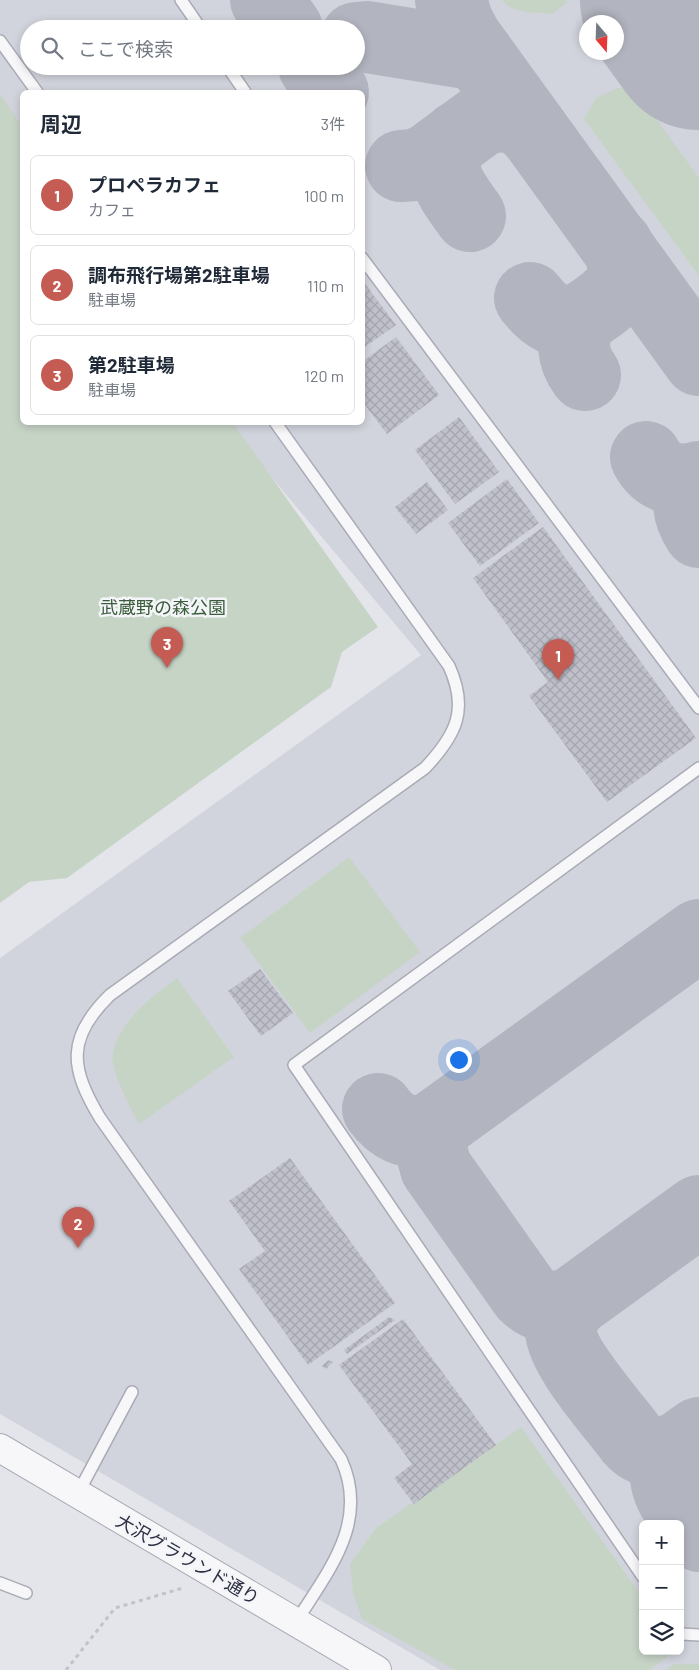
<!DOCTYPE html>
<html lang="ja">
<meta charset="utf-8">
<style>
body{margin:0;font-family:Barlow,"Noto Sans JP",sans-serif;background:#f2f2f3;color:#1f2937}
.controls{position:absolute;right:15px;bottom:15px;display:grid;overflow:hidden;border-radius:8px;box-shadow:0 2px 8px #0003}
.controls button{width:45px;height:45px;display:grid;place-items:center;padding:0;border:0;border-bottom:1px solid #e0e1e3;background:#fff;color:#1f2937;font:25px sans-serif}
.compass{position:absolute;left:579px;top:15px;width:45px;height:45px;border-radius:50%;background:#fff;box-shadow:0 2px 8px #0003;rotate:161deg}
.you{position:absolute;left:458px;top:1059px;width:18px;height:18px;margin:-12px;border:4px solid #fff;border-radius:50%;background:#1a73e8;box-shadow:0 0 0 8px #1a73e833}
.badge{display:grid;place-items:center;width:32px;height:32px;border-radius:50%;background:#c55c54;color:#fff;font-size:16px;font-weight:700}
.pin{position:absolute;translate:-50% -41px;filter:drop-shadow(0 1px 2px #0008)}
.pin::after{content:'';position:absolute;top:26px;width:18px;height:15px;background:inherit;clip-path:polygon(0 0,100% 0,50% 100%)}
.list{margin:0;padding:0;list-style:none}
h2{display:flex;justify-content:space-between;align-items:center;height:65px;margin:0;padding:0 20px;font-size:21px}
h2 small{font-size:16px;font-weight:400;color:#747a83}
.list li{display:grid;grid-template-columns:32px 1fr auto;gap:15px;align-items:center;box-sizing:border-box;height:80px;margin:0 10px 10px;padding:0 10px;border:1px solid #e0e1e3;border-radius:8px}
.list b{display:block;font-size:19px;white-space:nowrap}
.list p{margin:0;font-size:16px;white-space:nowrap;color:#747a83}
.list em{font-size:16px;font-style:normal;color:#747a83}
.icon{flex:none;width:28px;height:28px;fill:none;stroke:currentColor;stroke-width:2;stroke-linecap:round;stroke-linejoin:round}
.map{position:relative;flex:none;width:699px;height:1670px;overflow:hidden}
.search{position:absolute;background:#fff;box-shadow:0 2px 8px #0003;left:20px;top:20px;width:345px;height:55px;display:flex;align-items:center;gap:12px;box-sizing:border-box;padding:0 18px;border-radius:28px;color:#747a83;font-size:19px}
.panel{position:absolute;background:#fff;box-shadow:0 2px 8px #0003;left:20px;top:90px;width:345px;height:335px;border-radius:8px}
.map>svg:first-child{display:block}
.built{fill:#d2d4dd;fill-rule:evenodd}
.green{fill:#c6d4c6}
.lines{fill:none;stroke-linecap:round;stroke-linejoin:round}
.taxiway{stroke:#b2b4bf;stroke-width:72}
.runway{stroke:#b2b4bf;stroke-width:180}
.building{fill:url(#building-cross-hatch)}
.service-casing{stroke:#a9abb5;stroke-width:14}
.tertiary-casing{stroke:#a9abb5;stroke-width:30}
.path{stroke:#c2c3c9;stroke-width:3;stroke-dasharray:4 4;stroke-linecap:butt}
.service{stroke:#f7f7f9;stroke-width:11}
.tertiary{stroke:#f7f7f9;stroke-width:28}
.labels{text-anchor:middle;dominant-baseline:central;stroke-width:5;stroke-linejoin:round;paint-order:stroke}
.park-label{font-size:18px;fill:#3b5d3c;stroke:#f4f5f8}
.street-label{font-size:18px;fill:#2d3042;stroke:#f4f5f8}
</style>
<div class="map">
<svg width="699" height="1670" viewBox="0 0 699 1670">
<defs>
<pattern id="building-cross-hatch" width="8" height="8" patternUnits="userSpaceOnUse" patternTransform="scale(1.25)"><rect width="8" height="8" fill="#bfc0ca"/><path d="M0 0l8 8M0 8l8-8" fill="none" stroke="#a4a5af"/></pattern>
</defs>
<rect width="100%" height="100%" fill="#e4e5eb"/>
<path class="built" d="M0,0H699V1670H440L0,1414V958L421,655L262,466L231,423L362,422V92H22V127L0,96ZM586,22H616V52H586ZM29,29H356V66H29ZM643,1524H680V1651H643Z"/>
<g class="green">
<path d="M502,0H566L568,2L552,14C536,12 512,14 502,0Z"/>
<polygon points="617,88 634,88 699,178 699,276 584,119 596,98"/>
<polygon points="0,94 22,126 22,422 233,423 378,627 342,652 331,687 67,878 29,882 0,903"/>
<polygon points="349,857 420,952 310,1033 240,938"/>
<path d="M177,978L234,1057L139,1124C131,1109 109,1069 113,1052C121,1019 152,997 177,978Z"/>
<polygon points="521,1427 643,1598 643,1651 674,1651 650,1670 455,1670 362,1619 353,1592 350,1564 376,1528"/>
<polygon points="674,1664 699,1664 699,1670 666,1670"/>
</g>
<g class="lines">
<g class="taxiway">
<polyline points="266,0 287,29"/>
<polyline points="451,0 457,21 466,38 699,360"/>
<polyline points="356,38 367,37 478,55"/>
<polyline points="314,66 333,92"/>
<path d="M458,137C431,167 451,189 470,216"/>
<path d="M401,166L415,165L429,159L482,120C502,113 518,116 533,131"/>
<path d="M530,298C553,327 570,328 598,307C623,289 630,274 617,245"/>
<path d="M582,319C570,339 572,357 585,375"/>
<path d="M646,457C657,478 675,482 697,478"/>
<path d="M699,477C683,492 688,515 699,532"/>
<path d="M378,1109C391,1127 407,1135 429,1130L699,935"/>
<path d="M437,1125L430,1146L436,1168L525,1294C539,1308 554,1309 572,1303L699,1211"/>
<path d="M572,1303C566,1311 561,1321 561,1331C562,1358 614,1416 631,1439C644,1454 662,1455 680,1447"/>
<path d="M699,1433C691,1439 680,1445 674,1453C651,1482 683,1513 699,1536"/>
</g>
<polyline class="runway" points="670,0 699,40"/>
</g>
<g class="building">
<polygon points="362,280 396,325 362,349"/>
<polygon points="396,337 439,395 387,434 362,401 362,362"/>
<polygon points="459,417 499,472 455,504 415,450"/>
<polygon points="507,479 539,523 480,566 448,523"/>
<polygon points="427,482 448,510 416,534 395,507"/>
<polygon points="543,527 696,738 607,802 529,696 548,682 473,578"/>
<polygon points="260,969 293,1013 261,1036 228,991"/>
<polygon points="290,1158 395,1303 308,1365 239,1269 265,1251 229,1201"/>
<polygon points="389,1317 395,1320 347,1354 344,1350"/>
<polygon points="403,1319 496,1445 414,1504 394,1478 412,1464 339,1365"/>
<polygon points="328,1360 333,1362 326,1369 322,1366"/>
</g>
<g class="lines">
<defs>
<g id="service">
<polyline points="181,0 201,29"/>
<polyline points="0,41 37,92"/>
<polyline points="227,66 245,92"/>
<polyline points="362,258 699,708"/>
<path d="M275,422L449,666C469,710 456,735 425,768L110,995C66,1038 70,1068 100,1118L341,1459C370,1522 328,1571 296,1622"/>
<polyline points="77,1495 132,1392"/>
<polyline points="643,1577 294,1065 699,768"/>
<polyline points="0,1583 26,1593"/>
<polyline points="680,1632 682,1634 699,1635"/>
</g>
<polyline id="tertiary" points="0,1448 377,1670"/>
</defs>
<use href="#service" class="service-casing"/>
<use href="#tertiary" class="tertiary-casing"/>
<polyline class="path" points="66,1670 115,1608 183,1588"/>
<use href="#service" class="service"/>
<use href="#tertiary" class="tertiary"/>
</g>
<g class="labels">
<g class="park-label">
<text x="163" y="607">武蔵野の森公園</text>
</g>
<g class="street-label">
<text transform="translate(188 1559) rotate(30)">大沢グラウンド通り</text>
</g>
</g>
</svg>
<div class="controls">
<button>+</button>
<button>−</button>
<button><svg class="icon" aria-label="layers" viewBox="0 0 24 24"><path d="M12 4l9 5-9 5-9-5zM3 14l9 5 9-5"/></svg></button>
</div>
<svg class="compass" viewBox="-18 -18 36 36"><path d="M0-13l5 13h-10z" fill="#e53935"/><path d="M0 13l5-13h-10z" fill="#747a83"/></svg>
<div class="you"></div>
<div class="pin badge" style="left:558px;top:680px">1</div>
<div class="pin badge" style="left:78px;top:1248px">2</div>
<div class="pin badge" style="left:167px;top:668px">3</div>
<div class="search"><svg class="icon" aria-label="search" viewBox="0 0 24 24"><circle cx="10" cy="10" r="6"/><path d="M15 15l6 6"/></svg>ここで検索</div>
<section class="panel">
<h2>周辺<small>3件</small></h2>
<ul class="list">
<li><span class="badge">1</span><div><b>プロペラカフェ</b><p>カフェ</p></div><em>100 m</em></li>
<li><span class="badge">2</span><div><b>調布飛行場第2駐車場</b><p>駐車場</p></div><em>110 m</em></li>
<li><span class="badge">3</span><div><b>第2駐車場</b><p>駐車場</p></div><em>120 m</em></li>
</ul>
</section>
</div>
